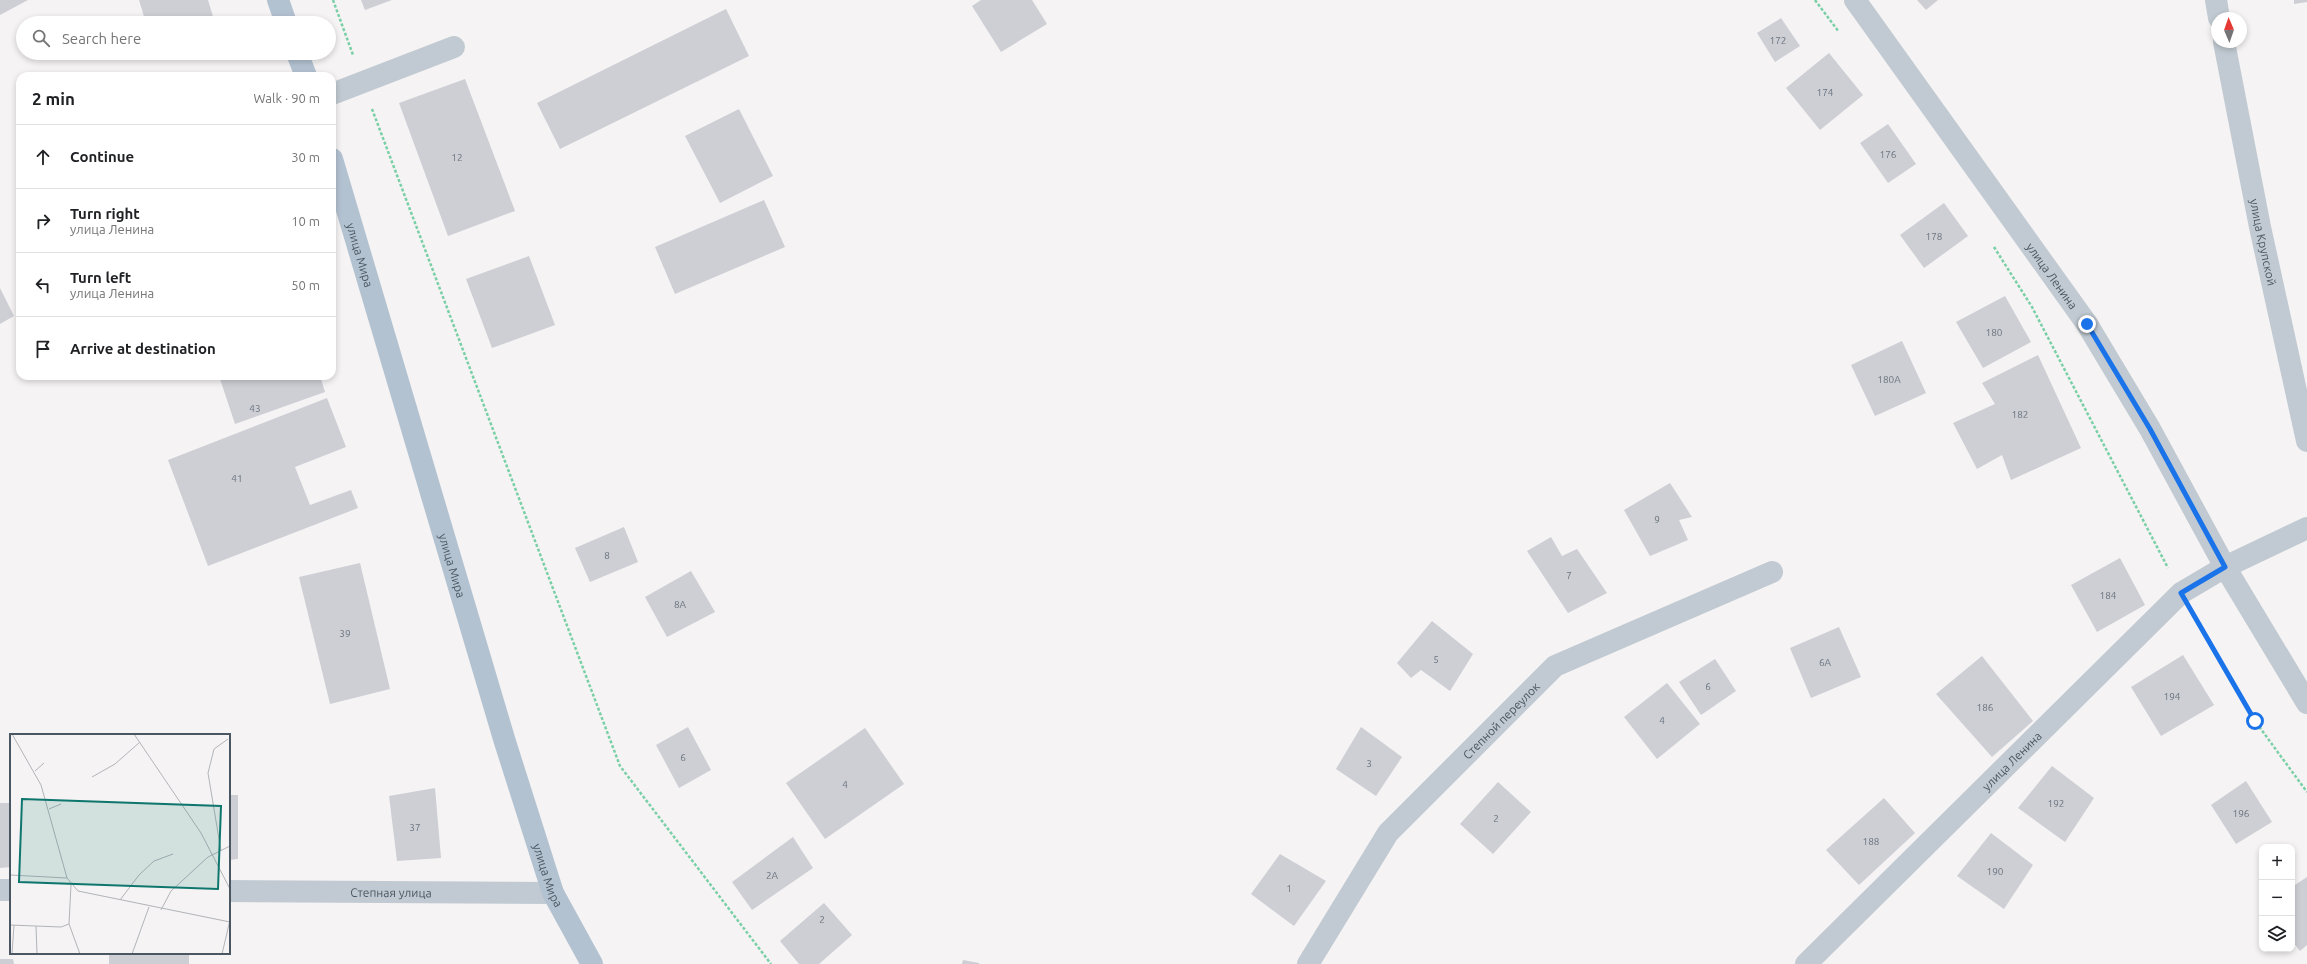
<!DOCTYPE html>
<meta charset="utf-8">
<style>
body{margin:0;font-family:Ubuntu,sans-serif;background:#f6f6f6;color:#202124}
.controls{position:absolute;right:12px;bottom:12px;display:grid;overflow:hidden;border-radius:8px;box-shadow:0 2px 6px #0003}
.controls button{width:36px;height:36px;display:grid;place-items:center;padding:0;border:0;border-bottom:1px solid #e0e0e0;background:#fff;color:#202124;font:20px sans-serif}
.compass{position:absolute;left:2211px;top:12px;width:36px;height:36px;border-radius:50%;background:#fff;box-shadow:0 2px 6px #0003;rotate:358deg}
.stop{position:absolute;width:12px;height:12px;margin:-9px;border:3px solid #1a73e8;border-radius:50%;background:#fff}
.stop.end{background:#1a73e8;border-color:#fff;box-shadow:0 1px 4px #0008}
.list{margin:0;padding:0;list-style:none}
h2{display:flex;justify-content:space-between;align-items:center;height:52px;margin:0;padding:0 16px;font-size:17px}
h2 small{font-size:13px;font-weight:400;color:#757577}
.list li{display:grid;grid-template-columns:26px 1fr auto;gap:12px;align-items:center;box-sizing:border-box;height:64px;padding:0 16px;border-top:1px solid #e0e0e0}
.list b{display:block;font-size:15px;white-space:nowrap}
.list p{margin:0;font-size:13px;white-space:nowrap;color:#757577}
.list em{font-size:13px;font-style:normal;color:#757577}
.icon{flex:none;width:22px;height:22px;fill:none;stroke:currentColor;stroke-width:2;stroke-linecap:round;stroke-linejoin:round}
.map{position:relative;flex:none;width:2307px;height:964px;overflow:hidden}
.search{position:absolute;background:#fff;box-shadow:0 2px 6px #0003;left:16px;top:16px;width:320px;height:44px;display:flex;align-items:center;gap:10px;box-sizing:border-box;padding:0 14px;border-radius:22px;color:#757577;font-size:15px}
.panel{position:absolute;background:#fff;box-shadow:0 2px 6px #0003;left:16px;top:72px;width:320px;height:308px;border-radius:12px}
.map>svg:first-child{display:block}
.building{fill:#cdcfd5}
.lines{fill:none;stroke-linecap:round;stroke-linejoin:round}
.path{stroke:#7ad0a6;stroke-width:2.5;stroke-dasharray:3 2;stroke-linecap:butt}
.minor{stroke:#c1cad2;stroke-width:22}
.major{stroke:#b3c2d1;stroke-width:22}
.route{stroke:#1a73e8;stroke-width:5}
.labels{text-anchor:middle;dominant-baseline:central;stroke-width:3.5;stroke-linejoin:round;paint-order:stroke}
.number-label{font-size:10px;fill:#6b747e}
.street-label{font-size:12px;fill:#4a5661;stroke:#fff}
.inset-road{fill:none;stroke:#b1b4b9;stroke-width:1}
.view{fill:#0f766e;fill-opacity:0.15;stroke:#0f766e;stroke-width:2}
.inset-edge{fill:none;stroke:#4a5661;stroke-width:2}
</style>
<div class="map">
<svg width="2307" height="964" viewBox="0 0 2307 964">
<rect width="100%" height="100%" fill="#f5f3f3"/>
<g class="building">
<polygon points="0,0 28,0 0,15"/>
<polygon points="139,0 208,0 215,23 146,23"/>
<polygon points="361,0 392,0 365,10"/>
<polygon points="981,0 1032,0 1047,24 1001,52 972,6"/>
<polygon points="1917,0 1938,0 1926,10"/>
<polygon points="2294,0 2307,0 2307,2 2294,4"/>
<polygon points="726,9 749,56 560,149 537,103"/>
<polygon points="1781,18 1800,46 1775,62 1757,33"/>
<polygon points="1829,53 1863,95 1820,130 1786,88"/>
<polygon points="465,79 515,211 448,236 399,103"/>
<polygon points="739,109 773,176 720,203 685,136"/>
<polygon points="1888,124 1916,164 1888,183 1860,143"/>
<polygon points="764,200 785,247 675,294 655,247"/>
<polygon points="1944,203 1968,236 1924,268 1900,235"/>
<polygon points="529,256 555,325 492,348 466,279"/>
<polygon points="0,288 14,316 0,324"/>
<polygon points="2005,296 2031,342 1983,368 1956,322"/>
<polygon points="1902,341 1926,393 1875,416 1851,365"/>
<polygon points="2038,355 2081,448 2011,480 2002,455 1977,469 1953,423 1995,404 1982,383"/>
<polygon points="219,376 320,376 325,392 235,424"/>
<polygon points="327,398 346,447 295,467 310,505 351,490 358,508 208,566 168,460"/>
<polygon points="1670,483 1692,517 1679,520 1688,540 1650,556 1624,510"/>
<polygon points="624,527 638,562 590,582 575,548"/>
<polygon points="1551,537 1562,556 1577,549 1607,593 1568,613 1527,551"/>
<polygon points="2120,558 2145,605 2097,632 2071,585"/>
<polygon points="360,563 390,689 330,704 299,577"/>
<polygon points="691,571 715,612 667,637 645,597"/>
<polygon points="1432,621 1473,654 1450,691 1421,670 1411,678 1397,663"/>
<polygon points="1839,627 1861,677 1811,698 1790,648"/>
<polygon points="2183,655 2214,705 2161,736 2131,687"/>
<polygon points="1982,656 2033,721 1992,757 1936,694"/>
<polygon points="1715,659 1736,691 1701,715 1679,682"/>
<polygon points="1667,683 1700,724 1657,759 1624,717"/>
<polygon points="688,727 711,770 679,788 656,745"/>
<polygon points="1361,727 1402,757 1376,796 1336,769"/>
<polygon points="865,728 904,784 825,839 786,783"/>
<polygon points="2052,766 2094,798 2065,842 2018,808"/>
<polygon points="2246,781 2272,822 2236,844 2211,805"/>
<polygon points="1498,782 1531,812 1493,854 1460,824"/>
<polygon points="435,788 441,858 397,861 389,796"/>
<polygon points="229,795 238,795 238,859 229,860"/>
<polygon points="1884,798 1915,833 1859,885 1826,850"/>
<polygon points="0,803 11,803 11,867 0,868"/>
<polygon points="1991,833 2033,865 2004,909 1957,876"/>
<polygon points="793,837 813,868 752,910 732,882"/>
<polygon points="1280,854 1326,881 1294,926 1251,894"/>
<polygon points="2307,877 2307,945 2300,951 2292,941 2292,887"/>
<polygon points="824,903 852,935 819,964 799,964 780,941"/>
<rect x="109" y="953" width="80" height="11"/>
<polygon points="0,959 13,959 14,964 0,964"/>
<polygon points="963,960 979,963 979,964 962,964"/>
</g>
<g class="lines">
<g class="path">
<polyline points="333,0 353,55"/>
<polyline points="1815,0 1839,32"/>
<polyline points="372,109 620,766 771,964"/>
<polyline points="1994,247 2032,307 2168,568"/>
<polyline points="2196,619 2255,721 2307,792"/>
</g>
<g class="minor">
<path id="s1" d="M1855,0L2087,324L2150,429L2225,567L2307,703"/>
<polyline points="2216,0 2219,18"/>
<path id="s2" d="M2224,42L2260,227L2307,441"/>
<polyline points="332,94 454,47"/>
<polyline points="0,890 11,890"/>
<path id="s3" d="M229,891L553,893"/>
<path id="s4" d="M1308,964L1388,833L1555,666L1772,572"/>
<path id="s5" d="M1806,964L2181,593L2225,567L2307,528"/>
</g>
<g class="major">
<polyline points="278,0 286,23"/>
<polyline points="297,53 306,76"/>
<path id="s6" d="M332,159L505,742L553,893L592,964"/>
</g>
</g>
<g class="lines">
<polyline class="route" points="2087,324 2150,429 2225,567 2181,593 2255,721"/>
</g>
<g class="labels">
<g class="number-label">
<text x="1778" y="40">172</text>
<text x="1825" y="92">174</text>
<text x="1888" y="154">176</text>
<text x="457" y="157">12</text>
<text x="1934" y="236">178</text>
<text x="1994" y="332">180</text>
<text x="1889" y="379">180А</text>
<text x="255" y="408">43</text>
<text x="2020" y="414">182</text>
<text x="237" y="478">41</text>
<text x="1657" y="519">9</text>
<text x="607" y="555">8</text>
<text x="1569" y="575">7</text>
<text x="2108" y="595">184</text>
<text x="680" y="604">8А</text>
<text x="345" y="633">39</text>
<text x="1436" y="659">5</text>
<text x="1825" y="662">6А</text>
<text x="1708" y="686">6</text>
<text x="2172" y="696">194</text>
<text x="1985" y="707">186</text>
<text x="1662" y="720">4</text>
<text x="683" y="757">6</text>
<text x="1369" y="763">3</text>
<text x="845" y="784">4</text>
<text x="2056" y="803">192</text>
<text x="2241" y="813">196</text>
<text x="1496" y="818">2</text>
<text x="415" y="827">37</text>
<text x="1871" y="841">188</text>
<text x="1995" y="871">190</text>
<text x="772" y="875">2А</text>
<text x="1289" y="888">1</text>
<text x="822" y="919">2</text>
</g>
<g class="street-label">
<text stroke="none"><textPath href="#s2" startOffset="204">улица Крупской</textPath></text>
<text stroke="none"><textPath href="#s6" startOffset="100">улица Мира</textPath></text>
<text stroke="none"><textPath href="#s1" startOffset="339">улица Ленина</textPath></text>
<text stroke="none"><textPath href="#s6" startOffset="424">улица Мира</textPath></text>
<text stroke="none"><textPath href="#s4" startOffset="313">Степной переулок</textPath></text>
<text stroke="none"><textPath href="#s5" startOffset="289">улица Ленина</textPath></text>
<text stroke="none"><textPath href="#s6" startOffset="748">улица Мира</textPath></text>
<text stroke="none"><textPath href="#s3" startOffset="162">Степная улица</textPath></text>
</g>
</g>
<g transform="translate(10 734)">
<rect width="220" height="220" fill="#f5f3f3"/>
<path class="inset-road" d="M2,0L31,51L57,144L68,157L220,188M124,0L191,99L220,155M25,37L34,29M82,43L105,30L130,8M39,75L51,70M211,117L198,39L204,15L218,5M0,141L57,144M61,151L59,190L70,220M110,166L129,141L144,127L163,120M151,176L161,157L198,123L220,112M0,191L51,193L59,190M26,192L27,220M2,220L4,191M122,220L139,173M212,220L220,186"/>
<path class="view" d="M12,65L211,72L208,155L9,148Z"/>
<rect width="220" height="220" class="inset-edge"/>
</g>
</svg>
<div class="controls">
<button>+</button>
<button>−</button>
<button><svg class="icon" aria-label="layers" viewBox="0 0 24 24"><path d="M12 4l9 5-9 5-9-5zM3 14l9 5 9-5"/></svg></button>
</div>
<svg class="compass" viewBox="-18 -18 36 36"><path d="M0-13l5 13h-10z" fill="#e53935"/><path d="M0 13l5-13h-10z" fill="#757577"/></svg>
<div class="stop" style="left:2255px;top:721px"></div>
<div class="stop end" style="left:2087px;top:324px"></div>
<div class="search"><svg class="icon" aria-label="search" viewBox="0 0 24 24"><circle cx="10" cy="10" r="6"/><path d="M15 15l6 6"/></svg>Search here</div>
<section class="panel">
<h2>2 min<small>Walk · 90 m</small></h2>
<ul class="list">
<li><svg class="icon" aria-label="ahead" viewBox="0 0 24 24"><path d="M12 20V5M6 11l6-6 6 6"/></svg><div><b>Continue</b></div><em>30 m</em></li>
<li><svg class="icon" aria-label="right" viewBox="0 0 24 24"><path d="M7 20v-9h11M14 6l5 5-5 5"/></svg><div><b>Turn right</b><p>улица Ленина</p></div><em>10 m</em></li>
<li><svg class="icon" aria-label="left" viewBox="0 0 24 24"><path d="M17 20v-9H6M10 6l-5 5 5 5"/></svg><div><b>Turn left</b><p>улица Ленина</p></div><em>50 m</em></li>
<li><svg class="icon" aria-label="arrive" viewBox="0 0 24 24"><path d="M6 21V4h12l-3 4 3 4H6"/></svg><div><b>Arrive at destination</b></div></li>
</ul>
</section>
</div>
